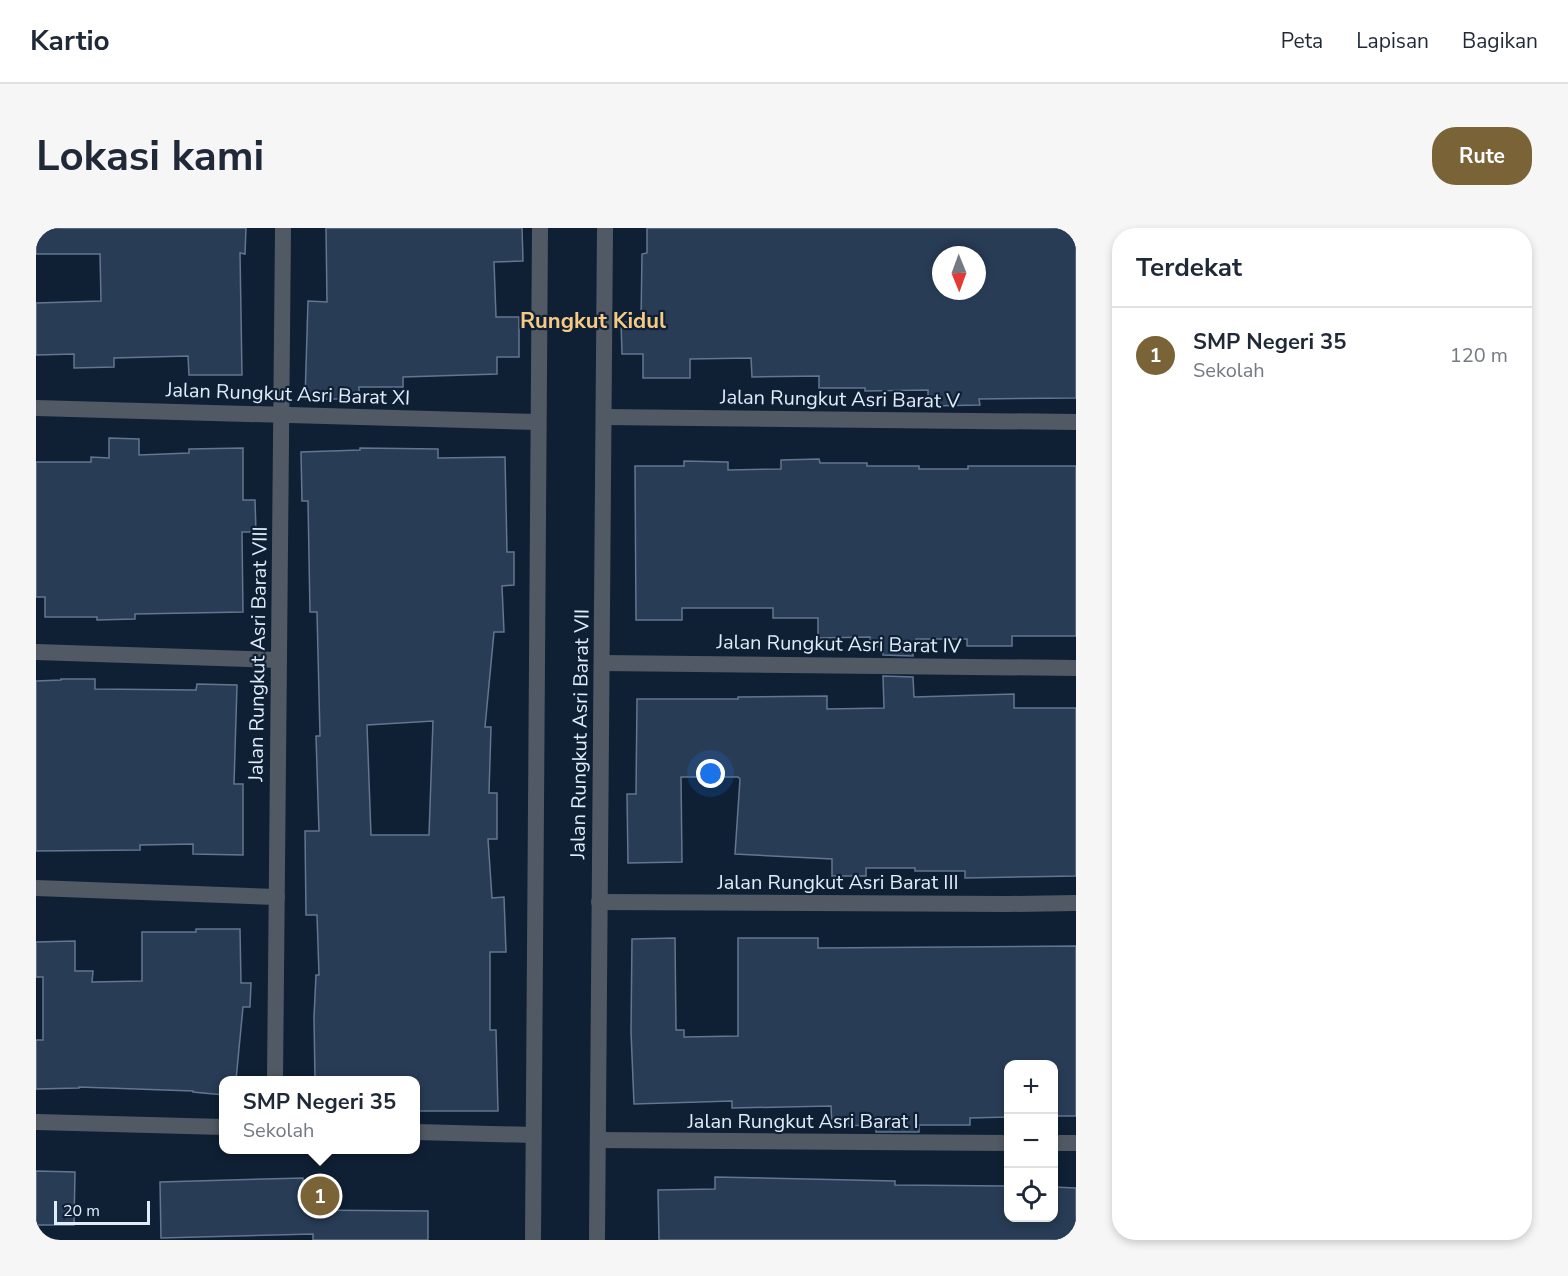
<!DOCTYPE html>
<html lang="id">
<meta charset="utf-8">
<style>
body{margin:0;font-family:"Nunito Sans",sans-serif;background:#f6f6f7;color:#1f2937}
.controls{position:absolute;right:18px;bottom:18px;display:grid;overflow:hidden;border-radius:12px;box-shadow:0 3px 9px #0003}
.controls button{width:54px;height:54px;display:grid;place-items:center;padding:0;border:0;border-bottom:2px solid #e0e1e3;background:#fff;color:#1f2937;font:30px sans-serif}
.compass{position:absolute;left:896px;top:18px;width:54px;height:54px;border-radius:50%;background:#fff;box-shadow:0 3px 9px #0003;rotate:179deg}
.scale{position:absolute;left:18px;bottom:15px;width:96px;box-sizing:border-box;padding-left:6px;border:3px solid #e0ecfa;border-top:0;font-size:16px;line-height:21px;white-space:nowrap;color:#e0ecfa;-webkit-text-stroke:4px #0f2034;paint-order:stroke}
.you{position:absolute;left:675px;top:546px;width:21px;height:21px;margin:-15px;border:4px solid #fff;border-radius:50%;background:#1a73e8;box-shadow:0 0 0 9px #1a73e833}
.badge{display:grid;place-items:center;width:39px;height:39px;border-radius:50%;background:#7a6337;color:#fff;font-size:20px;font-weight:700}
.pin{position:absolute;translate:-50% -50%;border:3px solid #fff;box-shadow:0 2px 6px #0006}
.popup{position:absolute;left:183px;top:848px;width:201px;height:78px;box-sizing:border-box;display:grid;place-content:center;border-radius:12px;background:#fff;filter:drop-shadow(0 2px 4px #0005);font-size:20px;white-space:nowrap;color:#747a83}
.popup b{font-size:22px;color:#1f2937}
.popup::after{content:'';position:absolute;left:50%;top:100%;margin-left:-12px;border:12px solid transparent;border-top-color:#fff}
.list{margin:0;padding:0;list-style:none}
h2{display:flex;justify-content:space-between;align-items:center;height:78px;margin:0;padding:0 24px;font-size:26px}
h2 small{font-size:20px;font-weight:400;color:#747a83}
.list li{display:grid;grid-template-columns:39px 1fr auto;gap:18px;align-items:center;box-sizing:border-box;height:96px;padding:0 24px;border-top:2px solid #e0e1e3}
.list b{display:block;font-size:22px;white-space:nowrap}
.list p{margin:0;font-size:20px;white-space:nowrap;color:#747a83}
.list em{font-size:20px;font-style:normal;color:#747a83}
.icon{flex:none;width:33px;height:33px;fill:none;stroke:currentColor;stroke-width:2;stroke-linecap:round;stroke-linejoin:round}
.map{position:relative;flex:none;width:1040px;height:1012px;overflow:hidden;border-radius:24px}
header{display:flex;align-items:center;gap:36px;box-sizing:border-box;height:84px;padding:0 30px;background:#fff;border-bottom:2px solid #e0e1e3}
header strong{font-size:28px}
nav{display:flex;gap:33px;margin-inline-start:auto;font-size:21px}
.intro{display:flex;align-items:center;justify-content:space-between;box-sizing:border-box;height:144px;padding:0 36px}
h1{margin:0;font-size:42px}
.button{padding:15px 27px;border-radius:24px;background:#7a6337;color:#fff;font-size:21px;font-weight:700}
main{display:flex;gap:36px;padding:0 36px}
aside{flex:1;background:#fff;border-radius:24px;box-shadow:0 3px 9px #0003}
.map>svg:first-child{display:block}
.building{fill:#283c56;stroke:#62768f;stroke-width:1.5;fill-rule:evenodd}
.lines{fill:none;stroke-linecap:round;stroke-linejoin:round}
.minor{stroke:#515a64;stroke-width:16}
.labels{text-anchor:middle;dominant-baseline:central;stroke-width:4.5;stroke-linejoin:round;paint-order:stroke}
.street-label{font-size:20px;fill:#e0ecfa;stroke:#0f2034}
.quarter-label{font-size:22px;font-weight:bold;fill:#f6ca85;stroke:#0f2034}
</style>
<header>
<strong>Kartio</strong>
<nav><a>Peta</a><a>Lapisan</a><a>Bagikan</a></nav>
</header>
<div class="intro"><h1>Lokasi kami</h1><a class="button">Rute</a></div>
<main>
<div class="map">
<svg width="1040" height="1012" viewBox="0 0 1040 1012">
<rect width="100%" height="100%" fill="#0f2034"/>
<g class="building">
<polygon points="0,0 210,0 209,26 204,25 206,147 153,147 152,128 78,130 78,139 38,140 38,126 0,127 0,75 65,73 64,26 0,26"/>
<polygon points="290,0 486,0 487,33 458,34 460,89 483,89 483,129 461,129 461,146 367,149 367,159 323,159 323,171 269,171 272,73 291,74"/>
<path d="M611,0H1040V170L943,171L944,177L892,178V162L829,163V160H783V148L716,149L715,130L654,131V150H607V126H586L585,94H605L606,26L611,25ZM905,27H941V63H905Z"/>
<polygon points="73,210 103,211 103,227 153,225 153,221 207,220 207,272 219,272 220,304 206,304 207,384 99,386 99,391 61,392 61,389 9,389 9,369 0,369 0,234 55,234 55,229 73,230"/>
<path d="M324,220L402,221V230L469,229L471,324H478V357L466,358L468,404H458L449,499H455L453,565H461V611H452L456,670L468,669L470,724H454V802H460L462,883H380V852H279L278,789L280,747H283L281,687H270L269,603H283L280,508H284L281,384H274L272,273H266L265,224L324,222ZM397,493L393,607H335L331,497Z"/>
<polygon points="783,231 784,235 831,235 831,238 883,238 883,241 932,241 932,238 1040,238 1040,408 976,408 976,418 931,418 931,411 880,411 880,419 877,419 877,428 847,427 847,419 834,419 834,409 782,410 782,390 737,390 737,380 646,380 646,392 600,392 599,238 648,238 648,233 692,234 692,242 745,241 745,232"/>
<polygon points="847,448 877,449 878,469 978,466 978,480 1040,480 1040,648 929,650 929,643 879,643 879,640 830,640 830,648 796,648 796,631 699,626 704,551 702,549 645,549 646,634 592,635 591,566 600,566 601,471 702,471 702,469 791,468 791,481 848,480"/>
<polygon points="25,451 59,451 59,461 160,462 161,456 201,457 198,556 207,556 207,627 157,626 157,616 104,617 104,622 0,623 0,453 25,452"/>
<polygon points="160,701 204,701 205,755 215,755 214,779 207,779 200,852 188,852 188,867 157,864 157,863 43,859 43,860 0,861 0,812 7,812 7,749 0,749 0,714 39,713 39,743 57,743 56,754 106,753 106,704 160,704"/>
<polygon points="639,710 640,802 648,802 648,809 702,808 702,710 782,710 782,720 1040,718 1040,888 1017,888 1017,837 972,837 972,889 934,890 934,897 883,897 883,904 840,904 840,897 796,898 795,878 696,880 696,873 598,876 595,804 596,711"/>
<polygon points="0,943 39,944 38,997 0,997"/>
<polygon points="679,949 859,953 859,957 972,958 972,990 1017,990 1017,959 1040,960 1040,1012 623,1012 622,962 679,961"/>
<polygon points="267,950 268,982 392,983 392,1012 277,1012 277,1006 125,1010 124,954"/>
</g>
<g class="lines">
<g class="minor">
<polyline points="0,180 502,194"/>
<polyline points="568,189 1040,194"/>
<polyline points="0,424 243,432"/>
<polyline points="566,435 1040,440"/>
<polyline points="0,660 241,669"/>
<polyline points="563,674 972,676 1040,675"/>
<polyline points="239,852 247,0"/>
<polyline points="0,894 188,899"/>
<polyline points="380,904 497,907"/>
<polyline points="562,912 972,915"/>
<polyline points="1017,915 1040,915"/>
<polyline points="497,1012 504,0"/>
<polyline points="561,1012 569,0"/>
</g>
</g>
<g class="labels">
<g class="street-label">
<text transform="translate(252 166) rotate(2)">Jalan Rungkut Asri Barat XI</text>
<text transform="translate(804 171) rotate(1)">Jalan Rungkut Asri Barat V</text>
<text transform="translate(803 416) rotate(1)">Jalan Rungkut Asri Barat IV</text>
<text transform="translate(222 426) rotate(-89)">Jalan Rungkut Asri Barat VIII</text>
<text transform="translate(544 506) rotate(-89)">Jalan Rungkut Asri Barat VII</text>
<text x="802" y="654">Jalan Rungkut Asri Barat III</text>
<text x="767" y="893">Jalan Rungkut Asri Barat I</text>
</g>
<g class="quarter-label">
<text x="557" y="93">Rungkut Kidul</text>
</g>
</g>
</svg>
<div class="controls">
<button>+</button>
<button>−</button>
<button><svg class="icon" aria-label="locate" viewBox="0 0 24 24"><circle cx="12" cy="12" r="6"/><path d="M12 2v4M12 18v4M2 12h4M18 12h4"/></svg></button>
</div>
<svg class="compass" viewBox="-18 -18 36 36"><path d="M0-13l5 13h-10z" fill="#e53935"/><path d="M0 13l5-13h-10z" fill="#747a83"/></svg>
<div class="scale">20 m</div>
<div class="you"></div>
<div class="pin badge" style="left:284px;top:968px">1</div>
<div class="popup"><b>SMP Negeri 35</b>Sekolah</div>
</div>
<aside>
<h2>Terdekat<small></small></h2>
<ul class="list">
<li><span class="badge">1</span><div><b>SMP Negeri 35</b><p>Sekolah</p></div><em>120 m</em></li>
</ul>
</aside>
</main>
